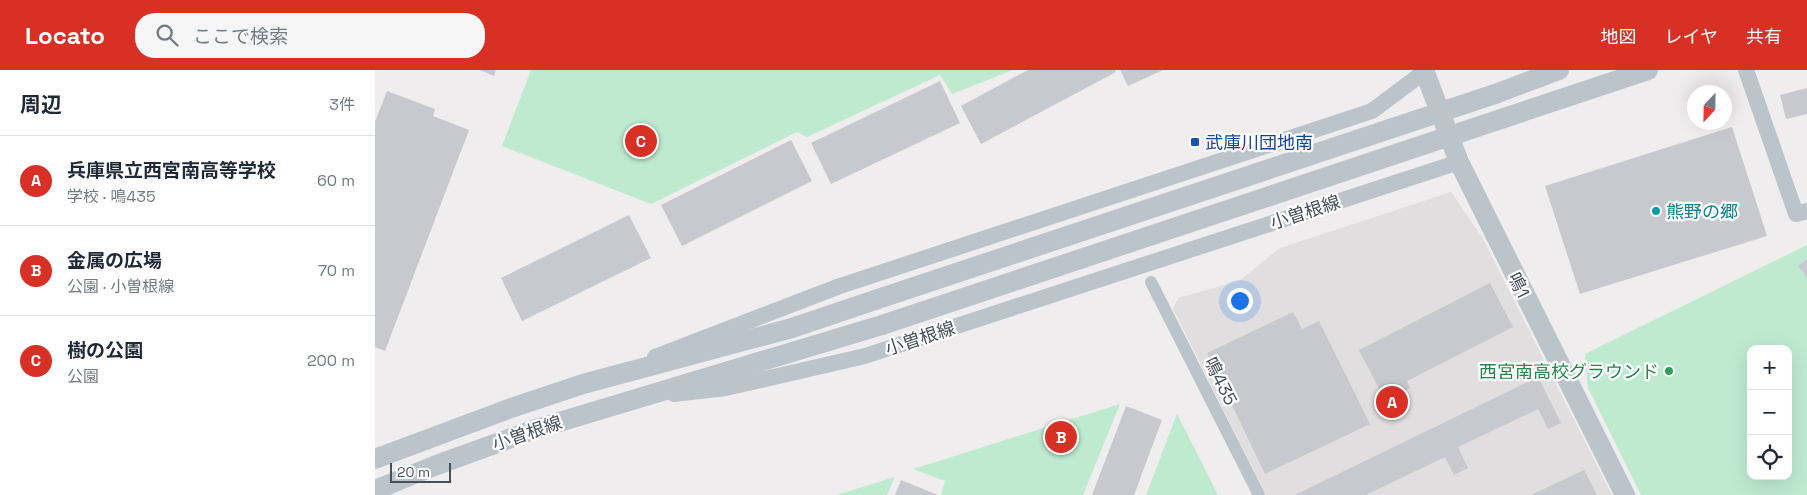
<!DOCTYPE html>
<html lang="ja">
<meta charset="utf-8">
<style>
body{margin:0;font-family:"Space Grotesk","Noto Sans JP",sans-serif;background:#f6f6f7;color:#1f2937}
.controls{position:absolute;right:15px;bottom:15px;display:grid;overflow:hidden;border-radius:10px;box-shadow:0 5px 20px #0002}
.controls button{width:45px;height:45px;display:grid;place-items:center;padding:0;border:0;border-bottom:1px solid #e0e1e3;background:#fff;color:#1f2937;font:25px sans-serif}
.compass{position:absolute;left:1312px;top:15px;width:45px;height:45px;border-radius:50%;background:#fff;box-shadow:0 5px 20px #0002;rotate:202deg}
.scale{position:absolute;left:15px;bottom:12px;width:61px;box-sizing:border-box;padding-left:5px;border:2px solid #474f58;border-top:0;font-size:14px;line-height:18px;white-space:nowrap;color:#474f58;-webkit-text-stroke:4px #fff;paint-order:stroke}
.you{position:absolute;left:864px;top:230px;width:18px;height:18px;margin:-12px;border:4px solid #fff;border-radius:50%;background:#1a73e8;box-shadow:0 0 0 8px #1a73e833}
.badge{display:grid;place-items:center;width:32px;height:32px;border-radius:50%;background:#d93025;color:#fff;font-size:16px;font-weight:700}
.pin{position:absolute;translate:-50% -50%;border:2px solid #fff;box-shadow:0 1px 5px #0006}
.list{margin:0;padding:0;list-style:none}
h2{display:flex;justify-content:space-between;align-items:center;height:65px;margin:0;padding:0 20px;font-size:21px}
h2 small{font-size:16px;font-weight:400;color:#747a83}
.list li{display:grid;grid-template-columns:32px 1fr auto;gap:15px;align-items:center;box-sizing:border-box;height:90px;padding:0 20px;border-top:1px solid #e0e1e3}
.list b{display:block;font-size:19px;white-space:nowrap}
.list p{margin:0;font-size:16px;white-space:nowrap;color:#747a83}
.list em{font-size:16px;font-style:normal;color:#747a83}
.icon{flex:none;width:28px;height:28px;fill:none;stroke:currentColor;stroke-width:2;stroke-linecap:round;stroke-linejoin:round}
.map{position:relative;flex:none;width:1432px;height:425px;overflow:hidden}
header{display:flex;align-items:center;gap:30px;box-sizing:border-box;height:70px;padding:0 25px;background:#d93025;color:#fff}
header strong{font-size:24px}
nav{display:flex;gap:28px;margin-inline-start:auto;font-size:18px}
.search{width:350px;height:45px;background:#f6f6f7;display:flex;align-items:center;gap:12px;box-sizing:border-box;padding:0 18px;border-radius:20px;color:#747a83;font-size:19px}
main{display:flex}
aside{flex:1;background:#fff}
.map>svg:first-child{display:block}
.education{fill:#e0dede}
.green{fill:#beead0;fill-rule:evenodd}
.building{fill:#c7c9cf}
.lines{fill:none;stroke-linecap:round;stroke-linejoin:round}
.pedestrian{stroke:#bcc4cb;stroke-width:12}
.minor{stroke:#bcc4cb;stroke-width:16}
.tertiary{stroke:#bcc4cb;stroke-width:20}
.tertiary-bridge{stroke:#bcc4cb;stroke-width:20}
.transit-dot{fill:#1a4fb4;stroke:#fff;stroke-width:2}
.culture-dot{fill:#0f9aa8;stroke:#fff;stroke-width:2}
.leisure-dot{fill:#2e9e5b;stroke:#fff;stroke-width:2}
.labels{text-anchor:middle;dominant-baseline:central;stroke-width:4.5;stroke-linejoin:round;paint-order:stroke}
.transit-label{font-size:18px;fill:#164399;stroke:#fff;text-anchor:start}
.culture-label{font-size:18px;fill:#0d838f;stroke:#fff;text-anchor:start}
.street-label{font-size:18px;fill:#474f58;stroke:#fff}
.leisure-label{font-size:18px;fill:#27864d;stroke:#fff;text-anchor:end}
</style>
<header>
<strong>Locato</strong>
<div class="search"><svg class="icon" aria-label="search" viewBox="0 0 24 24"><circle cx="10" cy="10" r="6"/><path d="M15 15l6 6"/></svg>ここで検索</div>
<nav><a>地図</a><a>レイヤ</a><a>共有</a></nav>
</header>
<main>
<aside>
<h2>周辺<small>3件</small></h2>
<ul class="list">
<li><span class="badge">A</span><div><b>兵庫県立西宮南高等学校</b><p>学校 · 鳴435</p></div><em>60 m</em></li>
<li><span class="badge">B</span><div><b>金属の広場</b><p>公園 · 小曽根線</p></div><em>70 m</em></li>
<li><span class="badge">C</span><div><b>樹の公園</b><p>公園</p></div><em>200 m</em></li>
</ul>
</aside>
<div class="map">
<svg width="1432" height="425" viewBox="0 0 1432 425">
<rect width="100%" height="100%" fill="#efeded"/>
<polygon class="education" points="1076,122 1107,167 1237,425 891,425 798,239 803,228 864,211 905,178"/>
<g class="green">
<polygon points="156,0 638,0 577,24 565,5 432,67 422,62 276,134 127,76"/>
<path d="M1432,175V425H1266L1213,318L1210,284ZM1376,279H1413V406H1376Z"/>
<polygon points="745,334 708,425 566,425 570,411 538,399"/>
<polygon points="802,344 843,425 771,425"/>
<polygon points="520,407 512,425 461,425"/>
</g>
<g class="building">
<polygon points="105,0 121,0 119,6"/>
<polygon points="653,0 740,0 741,2 606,74 586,36"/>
<polygon points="745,0 788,0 753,16"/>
<polygon points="565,11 585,53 456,114 436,73"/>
<polygon points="1432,18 1432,44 1411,49 1405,25"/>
<polygon points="12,21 60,39 58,46 94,60 10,281 0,277 0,52"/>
<polygon points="1357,57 1392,166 1205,224 1170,116"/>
<polygon points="416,70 437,111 307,176 286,135"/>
<polygon points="254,145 276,188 147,251 126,208"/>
<polygon points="1432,189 1432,208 1423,196"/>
<polygon points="1115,213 1138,257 1032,311 1035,318 1023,325 1019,318 1007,324 984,280"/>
<polygon points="918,242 927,259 944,251 995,354 890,404 832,283"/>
<polygon points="1163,307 1186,353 1173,359 1163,339 1083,377 1093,398 1079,405 1070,387 991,425 920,425"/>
<polygon points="751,336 787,350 759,425 717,425"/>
<polygon points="1209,400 1222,425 1156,425"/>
<polygon points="526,410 563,425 520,425"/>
</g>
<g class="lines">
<polyline class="pedestrian" points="776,212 884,425"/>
<g class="minor">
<polyline points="1371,0 1421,144 1432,141"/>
<polyline points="280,287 465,216 997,41 1049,2"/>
<polyline points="299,324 351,318 490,286 1084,92"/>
</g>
<g class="tertiary">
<polyline points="1049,0 1084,92 1250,425"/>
<polyline points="1120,24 1184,0"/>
<polyline points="1129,48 1273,0"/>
<polyline points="0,389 136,338 208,314 417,258 500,230"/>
<polyline points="0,420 59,396 161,359 507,255"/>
</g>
<g class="tertiary-bridge">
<polyline points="500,230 1120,24"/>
<polyline points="507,255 1129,48"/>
</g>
</g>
<rect class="transit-dot" x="815" y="67" width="10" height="10" rx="2.5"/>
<circle class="culture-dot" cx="1281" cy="141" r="5"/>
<circle class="leisure-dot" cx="1294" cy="301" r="5"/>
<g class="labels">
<g class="transit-label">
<text x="830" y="72">武庫川団地南</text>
</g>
<g class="culture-label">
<text x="1291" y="141">熊野の郷</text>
</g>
<g class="street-label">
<text transform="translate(930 142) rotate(-18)">小曽根線</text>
<text transform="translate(1144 215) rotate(64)">鳴1</text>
<text transform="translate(545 268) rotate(-18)">小曽根線</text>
<text transform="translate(846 311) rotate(63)">鳴435</text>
<text transform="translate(152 363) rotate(-19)">小曽根線</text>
</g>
<g class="leisure-label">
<text x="1284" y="301">西宮南高校グラウンド</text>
</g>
</g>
</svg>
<div class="controls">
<button>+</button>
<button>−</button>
<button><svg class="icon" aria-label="locate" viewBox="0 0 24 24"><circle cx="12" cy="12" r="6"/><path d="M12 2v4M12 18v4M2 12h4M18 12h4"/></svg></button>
</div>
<svg class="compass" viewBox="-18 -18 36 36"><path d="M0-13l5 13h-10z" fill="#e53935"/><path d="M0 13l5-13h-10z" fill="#747a83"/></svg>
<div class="scale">20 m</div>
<div class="you"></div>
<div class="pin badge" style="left:1017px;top:332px">A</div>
<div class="pin badge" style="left:686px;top:367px">B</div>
<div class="pin badge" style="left:266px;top:71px">C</div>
</div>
</main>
